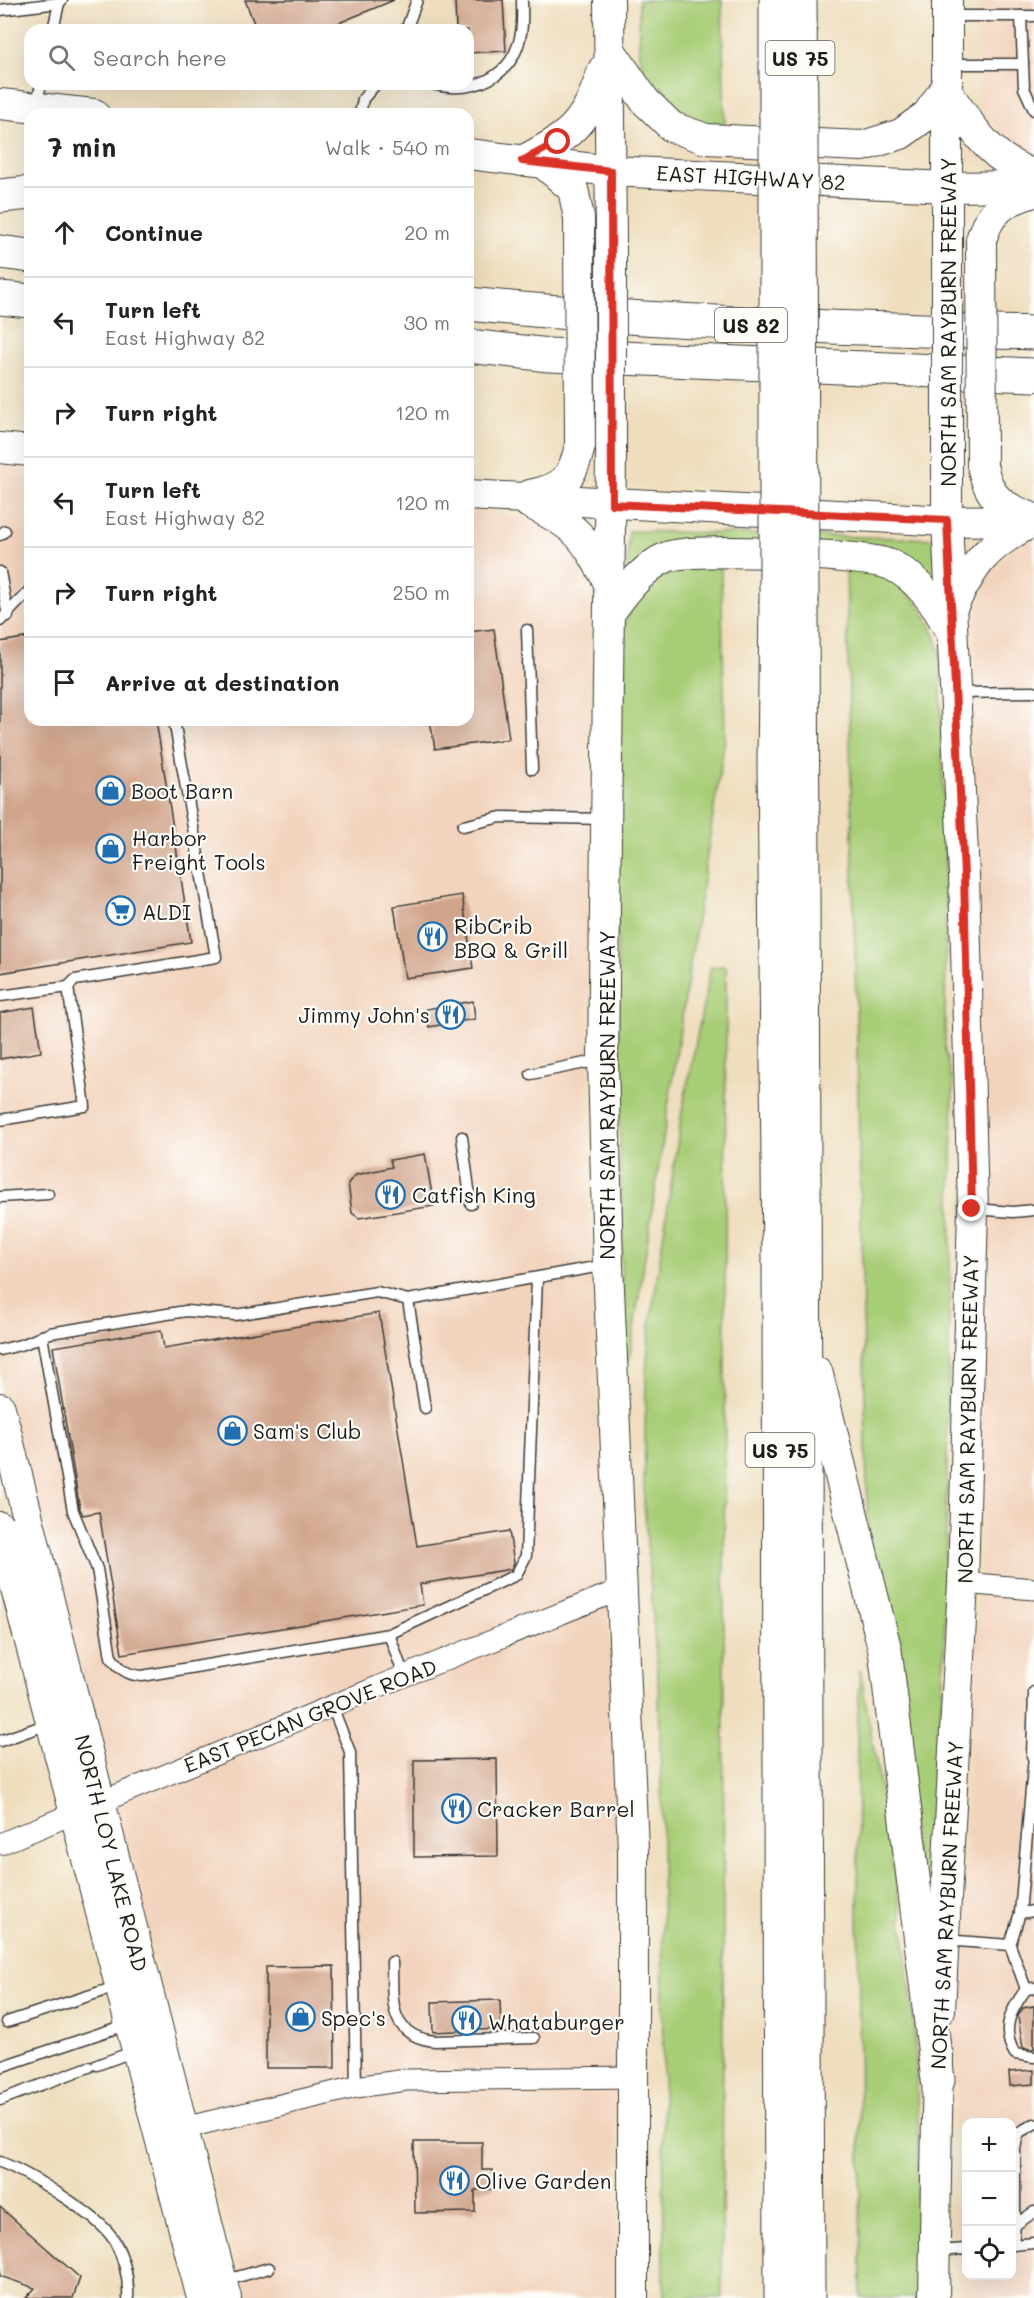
<!DOCTYPE html>
<meta charset="utf-8">
<style>
body{margin:0;font-family:Mali,sans-serif;background:#f6f6f6;color:#222}
.controls{position:absolute;right:18px;bottom:18px;display:grid;overflow:hidden;border-radius:12px;box-shadow:0 6px 24px #0002}
.controls button{width:54px;height:54px;display:grid;place-items:center;padding:0;border:0;border-bottom:2px solid #e0e0e0;background:#fff;color:#222;font:30px sans-serif}
.stop{position:absolute;width:18px;height:18px;margin:-14px;border:4px solid #d93025;border-radius:50%;background:#fff}
.stop.end{background:#d93025;border-color:#fff;box-shadow:0 2px 6px #0008}
.list{margin:0;padding:0;list-style:none}
h2{display:flex;justify-content:space-between;align-items:center;height:78px;margin:0;padding:0 24px;font-size:26px}
h2 small{font-size:20px;font-weight:400;color:#767676}
.list li{display:grid;grid-template-columns:39px 1fr auto;gap:18px;align-items:center;box-sizing:border-box;height:90px;padding:0 24px;border-top:2px solid #e0e0e0}
.list b{display:block;font-size:22px;white-space:nowrap}
.list p{margin:0;font-size:20px;white-space:nowrap;color:#767676}
.list em{font-size:20px;font-style:normal;color:#767676}
.icon{flex:none;width:33px;height:33px;fill:none;stroke:currentColor;stroke-width:2;stroke-linecap:round;stroke-linejoin:round}
.map{position:relative;flex:none;width:1034px;height:2298px;overflow:hidden}
.search{position:absolute;background:#fff;box-shadow:0 6px 24px #0002;left:24px;top:24px;width:450px;height:66px;display:flex;align-items:center;gap:15px;box-sizing:border-box;padding:0 21px;border-radius:18px;color:#767676;font-size:22px}
.panel{position:absolute;background:#fff;box-shadow:0 6px 24px #0002;left:24px;top:108px;width:450px;height:618px;border-radius:18px}
.map>svg:first-child{display:block}
.built{fill:#f2d4be;fill-rule:evenodd}
.green{fill:#a8cd77;stroke:#62744a;stroke-width:1.5}
.building{fill:#d1a58c}
.lines{fill:none;stroke-linecap:round;stroke-linejoin:round}
.service-casing{stroke:#3c3934;stroke-width:13}
.minor-casing{stroke:#3c3934;stroke-width:23}
.secondary-casing{stroke:#3c3934;stroke-width:32}
.motorway-casing{stroke:#3c3934;stroke-width:35}
.service{stroke:#fff;stroke-width:10}
.minor{stroke:#fff;stroke-width:21}
.secondary{stroke:#fff;stroke-width:30}
.motorway{stroke:#fff;stroke-width:33}
.secondary-bridge-casing{stroke:#3c3934;stroke-width:32;stroke-linecap:butt}
.motorway-bridge-casing{stroke:#3c3934;stroke-width:35;stroke-linecap:butt}
.secondary-bridge{stroke:#fff;stroke-width:30}
.motorway-bridge{stroke:#fff;stroke-width:33}
.route{stroke:#d93025;stroke-width:8}
.labels{text-anchor:middle;dominant-baseline:central;stroke-width:4.5;stroke-linejoin:round;paint-order:stroke}
.shield{fill:#fdfcf7;stroke:#605f5e;stroke-width:1.5}
.shield-label{font-size:20px;font-weight:bold;fill:#1c1c1c}
.street-label{font-size:21px;fill:#1c1c1c;stroke:#fdfcf7}
.poi-label{font-size:21px;fill:#1c1c1c;stroke:#fdfcf7;text-anchor:start}
</style>
<div class="map">
<svg width="1034" height="2298" viewBox="0 0 1034 2298">
<rect width="100%" height="100%" fill="#fdfcf7"/>
<filter id="ink" filterUnits="userSpaceOnUse"><feTurbulence type="fractalNoise" baseFrequency=".0167" numOctaves="2"/><feDisplacementMap in="SourceGraphic" scale="12" xChannelSelector="R" yChannelSelector="G"/><feConvolveMatrix kernelMatrix="1 2 1 2 8 2 1 2 1" color-interpolation-filters="sRGB"/></filter>
<filter id="wash" filterUnits="userSpaceOnUse"><feTurbulence type="fractalNoise" baseFrequency=".008" numOctaves="4" result="noise"/><feDisplacementMap in="SourceGraphic" scale="24" xChannelSelector="R" yChannelSelector="G"/><feGaussianBlur stdDeviation="1.35" result="paint"/><feColorMatrix in="noise" values="0 0 0 0 0 0 0 0 0 0 0 0 0 0 0 0 0 1.4 0 .05"/><feComposite in="paint" operator="in"/></filter>
<g filter="url(#wash)">
<rect width="100%" height="100%" fill="#eedebe"/>
<g class="built">
<polygon points="978,0 1034,0 1034,156 1008,138 979,108"/>
<polygon points="0,459 30,462 30,720 468,720 468,511 517,517 557,531 579,559 590,626 587,1188 615,1738 617,2298 246,2298 0,1359"/>
<path d="M1034,542V2298H958L956,1994L982,1556L974,627L987,577L1014,548ZM966,2122H1012V2276H966Z"/>
</g>
<g class="green">
<polygon points="639,0 722,0 725,133 688,129 645,84 639,52"/>
<polygon points="629,531 944,539 945,598 927,582 718,549 626,579"/>
<path d="M689,567H721L725,738L629,1360L623,1361L617,956L621,638C630,600 649,574 689,567Z"/>
<path d="M846,567C857,569 869,569 879,573C911,586 931,619 940,651L946,907L945,1051L953,1086L944,1657L928,1940L868,1534Z"/>
<polygon points="726,966 722,2298 664,2298 662,1820 659,1695 644,1502 646,1372 650,1326 682,1111 711,967"/>
<path d="M860,1669C879,1784 903,1900 913,2016C921,2109 917,2204 918,2298H861L857,1741Z"/>
</g>
<g id="blocks">
<g class="building">
<polygon points="245,0 394,0 322,30 282,30 255,26"/>
<polygon points="455,0 503,0 506,51 468,53 468,30 456,30"/>
<polygon points="494,629 509,739 435,749 430,720 468,720 468,632"/>
<polygon points="30,637 30,720 156,720 191,942 0,973 0,642"/>
<polygon points="462,895 473,968 405,978 394,906"/>
<polygon points="473,1001 475,1019 429,1027 426,1009"/>
<polygon points="34,1007 41,1052 0,1059 0,1013"/>
<polygon points="425,1154 434,1206 359,1218 352,1213 348,1183 356,1175 392,1167 390,1160"/>
<polygon points="379,1313 417,1546 509,1531 514,1563 511,1569 420,1584 423,1605 122,1654 99,1512 83,1515 80,1509 53,1347 161,1330 164,1348"/>
<polygon points="497,1759 498,1856 414,1857 414,1760"/>
<polygon points="334,1966 335,2068 266,2068 266,1967"/>
<polygon points="500,2000 501,2029 433,2032 432,2002"/>
<polygon points="1034,2006 1034,2049 1023,2048 1018,2016 1023,2008"/>
<polygon points="1034,2070 1034,2084 1010,2086 1009,2072"/>
<polygon points="414,2142 482,2142 482,2170 493,2170 493,2189 475,2190 475,2212 415,2213"/>
<polygon points="0,2207 80,2278 73,2298 26,2298 35,2288 0,2276"/>
</g>
</g>
</g>
<g filter="url(#ink)">
<use href="#blocks" fill-opacity="0" stroke="#3c3934" stroke-width="1.5"/>
<g class="lines">
<defs>
<g id="service">
<polyline points="0,10 59,3"/>
<polyline points="947,16 1034,16"/>
<polyline points="1021,16 1024,88 1034,110"/>
<polyline points="53,30 59,3 62,0"/>
<polyline points="406,30 417,0"/>
<polyline points="948,64 1023,64"/>
<path d="M432,84C473,95 514,77 521,33C523,22 522,11 522,0"/>
<polyline points="36,107 41,84"/>
<polyline points="360,114 363,99 376,84"/>
<polyline points="0,535 5,531"/>
<polyline points="0,572 8,616"/>
<polyline points="0,621 30,590"/>
<polyline points="527,630 532,769"/>
<polyline points="956,693 1034,692"/>
<polyline points="463,826 501,817 606,819"/>
<polyline points="0,996 68,987"/>
<polyline points="531,1074 600,1060"/>
<polyline points="0,1120 85,1106 68,987 75,980 216,957 174,720"/>
<polyline points="462,1137 471,1204"/>
<polyline points="0,1197 48,1194"/>
<polyline points="975,1209 1013,1212 1034,1210"/>
<polyline points="408,1300 425,1408"/>
<path d="M42,1336L73,1511L97,1569L111,1657C120,1669 127,1675 142,1676L389,1634L516,1575L526,1556L537,1278"/>
<polyline points="0,1350 24,1344 50,1333 186,1311 235,1315 377,1292 408,1300 607,1265"/>
<polyline points="389,1634 404,1676"/>
<polyline points="332,1706 350,1752 356,2087"/>
<polyline points="0,1741 51,1723"/>
<polyline points="1032,1756 1034,1692"/>
<polyline points="1020,1913 1034,1911"/>
<polyline points="944,1940 1010,1945 1020,1913 1034,1756"/>
<polyline points="1010,1945 1026,1989 1034,1988"/>
<path d="M392,1962C393,2000 387,2036 435,2041L534,2038"/>
<path d="M1026,1989C1011,2010 1000,2029 1015,2054L1034,2057"/>
<polyline points="7,2022 119,1986"/>
<polyline points="97,2065 135,2051"/>
<polyline points="0,2067 128,2024"/>
<polyline points="0,2100 89,2067"/>
<path d="M0,2162C27,2172 100,2216 114,2240C124,2258 129,2279 128,2298"/>
<polyline points="1015,2225 1015,2149 1018,2133 1034,2124"/>
<polyline points="1012,2245 1034,2243"/>
<polyline points="1013,2245 1015,2225 1034,2212"/>
<polyline points="937,2251 966,2249"/>
<polyline points="223,2281 269,2268"/>
</g>
<g id="minor">
<polyline points="963,1583 1034,1589"/>
<polyline points="0,1844 404,1676 622,1589"/>
<polyline points="171,2131 356,2087 406,2080 631,2077"/>
</g>
<g id="secondary">
<polyline points="609,0 611,244"/>
<polyline points="947,0 947,251"/>
<path d="M610,50L645,101L672,127L706,139L863,146L901,134L927,115L945,89C973,128 987,157 1034,175"/>
<polyline points="0,104 94,114"/>
<polyline points="468,154 611,171 947,187 1034,186"/>
<path d="M522,161C572,135 585,125 603,70"/>
<polyline points="543,163 573,189 579,218"/>
<path d="M981,241C988,212 1005,200 1034,192"/>
<polyline points="0,448 30,451"/>
<polyline points="611,456 603,1059 608,1265 633,1850 633,2298"/>
<path d="M982,465C989,499 1001,506 1032,518"/>
<polyline points="468,495 947,521 1034,520"/>
<path d="M530,495C563,488 573,479 580,445"/>
<path d="M529,503C578,527 583,535 609,583"/>
<path d="M951,609C975,562 985,547 1032,522"/>
<path d="M611,611C626,591 643,567 667,557C690,547 867,554 891,565C919,578 937,606 951,632"/>
<polyline points="0,1408 226,2298"/>
<polyline points="0,1527 202,2298"/>
<polyline points="940,2010 963,1583 973,1209 964,875 947,521 947,451"/>
<polyline points="934,2298 938,2055"/>
</g>
<g id="motorway">
<polyline points="776,0 776,116"/>
<polyline points="800,0 801,116"/>
<polyline points="0,196 30,193"/>
<polyline points="0,252 30,256"/>
<polyline points="0,298 30,301"/>
<path d="M468,304C656,323 845,328 1034,333"/>
<polyline points="468,346 549,355 1034,375"/>
<polyline points="776,603 774,763 779,1260 781,2298"/>
<polyline points="802,603 808,2298"/>
<polyline points="816,1373 885,1650 938,2080"/>
</g>
</defs>
<use href="#service" class="service-casing"/>
<use href="#minor" class="minor-casing"/>
<use href="#secondary" class="secondary-casing"/>
<use href="#motorway" class="motorway-casing"/>
<use href="#service" class="service"/>
<use href="#minor" class="minor"/>
<use href="#secondary" class="secondary"/>
<use href="#motorway" class="motorway"/>
<defs>
<g id="secondary-bridge">
<polyline points="579,218 580,445"/>
<polyline points="981,241 982,465"/>
<polyline points="611,244 611,456"/>
<polyline points="947,451 947,251"/>
</g>
<g id="motorway-bridge">
<polyline points="801,116 802,603"/>
<polyline points="776,603 776,116"/>
</g>
</defs>
<use href="#secondary-bridge" class="secondary-bridge-casing"/>
<use href="#motorway-bridge" class="motorway-bridge-casing"/>
<use href="#secondary-bridge" class="secondary-bridge"/>
<use href="#motorway-bridge" class="motorway-bridge"/>
</g>
</g>
<g class="lines" filter="url(#ink)">
<polyline class="route" points="558,142 522,161 611,171 612,504 947,520 964,875 972,1209"/>
</g>
<defs>
<symbol id="shop-ring" viewBox="-11 -11 22 22"><circle r="9.5" fill="#fdfcf7" stroke="#1f6fb2" stroke-width="1.5"/><path d="M-5-2.5h2.3a2.7 3.5 0 0 1 5.4 0H5L5.5 6h-11ZM-1.5-2.5h3a1.5 2.3 0 0 0-3 0Z" fill="#1f6fb2"/></symbol>
<symbol id="supermarket-ring" viewBox="-11 -11 22 22"><circle r="9.5" fill="#fdfcf7" stroke="#1f6fb2" stroke-width="1.5"/><path d="M-6-5.5h2.5l.6 2H6L4.5 2H-2.5L-4.4-4H-6ZM-1.5 3.2a1.3 1.3 0 1 0 .1 0ZM3 3.2a1.3 1.3 0 1 0 .1 0Z" fill="#1f6fb2"/></symbol>
<symbol id="restaurant-ring" viewBox="-11 -11 22 22"><circle r="9.5" fill="#fdfcf7" stroke="#1f6fb2" stroke-width="1.5"/><path d="M-5-6h1v4h1v-4h1v4h1v-4h1v5L-1.5 .5V6h-2V.5L-5-1ZM5-6V6H3V1.5H1.5Q1.5-4 5-6Z" fill="#1f6fb2"/></symbol>
</defs>
<g fill-rule="evenodd">
<use href="#shop-ring" x="94" y="774" width="33" height="33"/>
<use href="#shop-ring" x="94" y="832" width="33" height="33"/>
<use href="#supermarket-ring" x="104" y="894" width="33" height="33"/>
<use href="#restaurant-ring" x="416" y="920" width="33" height="33"/>
<use href="#restaurant-ring" x="434" y="998" width="33" height="33"/>
<use href="#restaurant-ring" x="374" y="1178" width="33" height="33"/>
<use href="#shop-ring" x="216" y="1414" width="33" height="33"/>
<use href="#restaurant-ring" x="440" y="1792" width="33" height="33"/>
<use href="#shop-ring" x="284" y="2000" width="33" height="33"/>
<use href="#restaurant-ring" x="450" y="2004" width="33" height="33"/>
<use href="#restaurant-ring" x="438" y="2164" width="33" height="33"/>
</g>
<g class="labels">
<g class="shield">
<rect x="765.5" y="41" width="69" height="34" rx="4.5"/>
<rect x="715" y="308" width="72" height="34" rx="4.5"/>
<rect x="745.5" y="1433" width="69" height="34" rx="4.5"/>
</g>
<g class="shield-label">
<text x="800" y="58">US 75</text>
<text x="751" y="325">US 82</text>
<text x="780" y="1450">US 75</text>
</g>
<g class="street-label">
<text transform="translate(751 177) rotate(3)">EAST HIGHWAY 82</text>
<text transform="translate(947 322) rotate(-90)">NORTH SAM RAYBURN FREEWAY</text>
<text transform="translate(606 1095) rotate(-90)">NORTH SAM RAYBURN FREEWAY</text>
<text transform="translate(967 1419) rotate(-89)">NORTH SAM RAYBURN FREEWAY</text>
<text transform="translate(310 1715) rotate(-22)">EAST PECAN GROVE ROAD</text>
<text transform="translate(112 1853) rotate(76)">NORTH LOY LAKE ROAD</text>
<text transform="translate(946 1905) rotate(-87)">NORTH SAM RAYBURN FREEWAY</text>
</g>
<g class="poi-label">
<text x="131" y="790">Boot Barn</text>
<text x="132" y="837">Harbor<tspan x="132" dy="24">Freight Tools</tspan></text>
<text x="142" y="911">ALDI</text>
<text x="454" y="925">RibCrib<tspan x="454" dy="24">BBQ &amp; Grill</tspan></text>
<text x="430" y="1014" text-anchor="end">Jimmy John's</text>
<text x="412" y="1194">Catfish King</text>
<text x="253" y="1430">Sam's Club</text>
<text x="477" y="1808">Cracker Barrel</text>
<text x="321" y="2017">Spec's</text>
<text x="488" y="2021">Whataburger</text>
<text x="475" y="2180">Olive Garden</text>
</g>
</g>
</svg>
<div class="controls">
<button>+</button>
<button>−</button>
<button><svg class="icon" aria-label="locate" viewBox="0 0 24 24"><circle cx="12" cy="12" r="6"/><path d="M12 2v4M12 18v4M2 12h4M18 12h4"/></svg></button>
</div>
<div class="stop" style="left:558px;top:142px"></div>
<div class="stop end" style="left:972px;top:1209px"></div>
<div class="search"><svg class="icon" aria-label="search" viewBox="0 0 24 24"><circle cx="10" cy="10" r="6"/><path d="M15 15l6 6"/></svg>Search here</div>
<section class="panel">
<h2>7 min<small>Walk · 540 m</small></h2>
<ul class="list">
<li><svg class="icon" aria-label="ahead" viewBox="0 0 24 24"><path d="M12 20V5M6 11l6-6 6 6"/></svg><div><b>Continue</b></div><em>20 m</em></li>
<li><svg class="icon" aria-label="left" viewBox="0 0 24 24"><path d="M17 20v-9H6M10 6l-5 5 5 5"/></svg><div><b>Turn left</b><p>East Highway 82</p></div><em>30 m</em></li>
<li><svg class="icon" aria-label="right" viewBox="0 0 24 24"><path d="M7 20v-9h11M14 6l5 5-5 5"/></svg><div><b>Turn right</b></div><em>120 m</em></li>
<li><svg class="icon" aria-label="left" viewBox="0 0 24 24"><path d="M17 20v-9H6M10 6l-5 5 5 5"/></svg><div><b>Turn left</b><p>East Highway 82</p></div><em>120 m</em></li>
<li><svg class="icon" aria-label="right" viewBox="0 0 24 24"><path d="M7 20v-9h11M14 6l5 5-5 5"/></svg><div><b>Turn right</b></div><em>250 m</em></li>
<li><svg class="icon" aria-label="arrive" viewBox="0 0 24 24"><path d="M6 21V4h12l-3 4 3 4H6"/></svg><div><b>Arrive at destination</b></div></li>
</ul>
</section>
</div>
